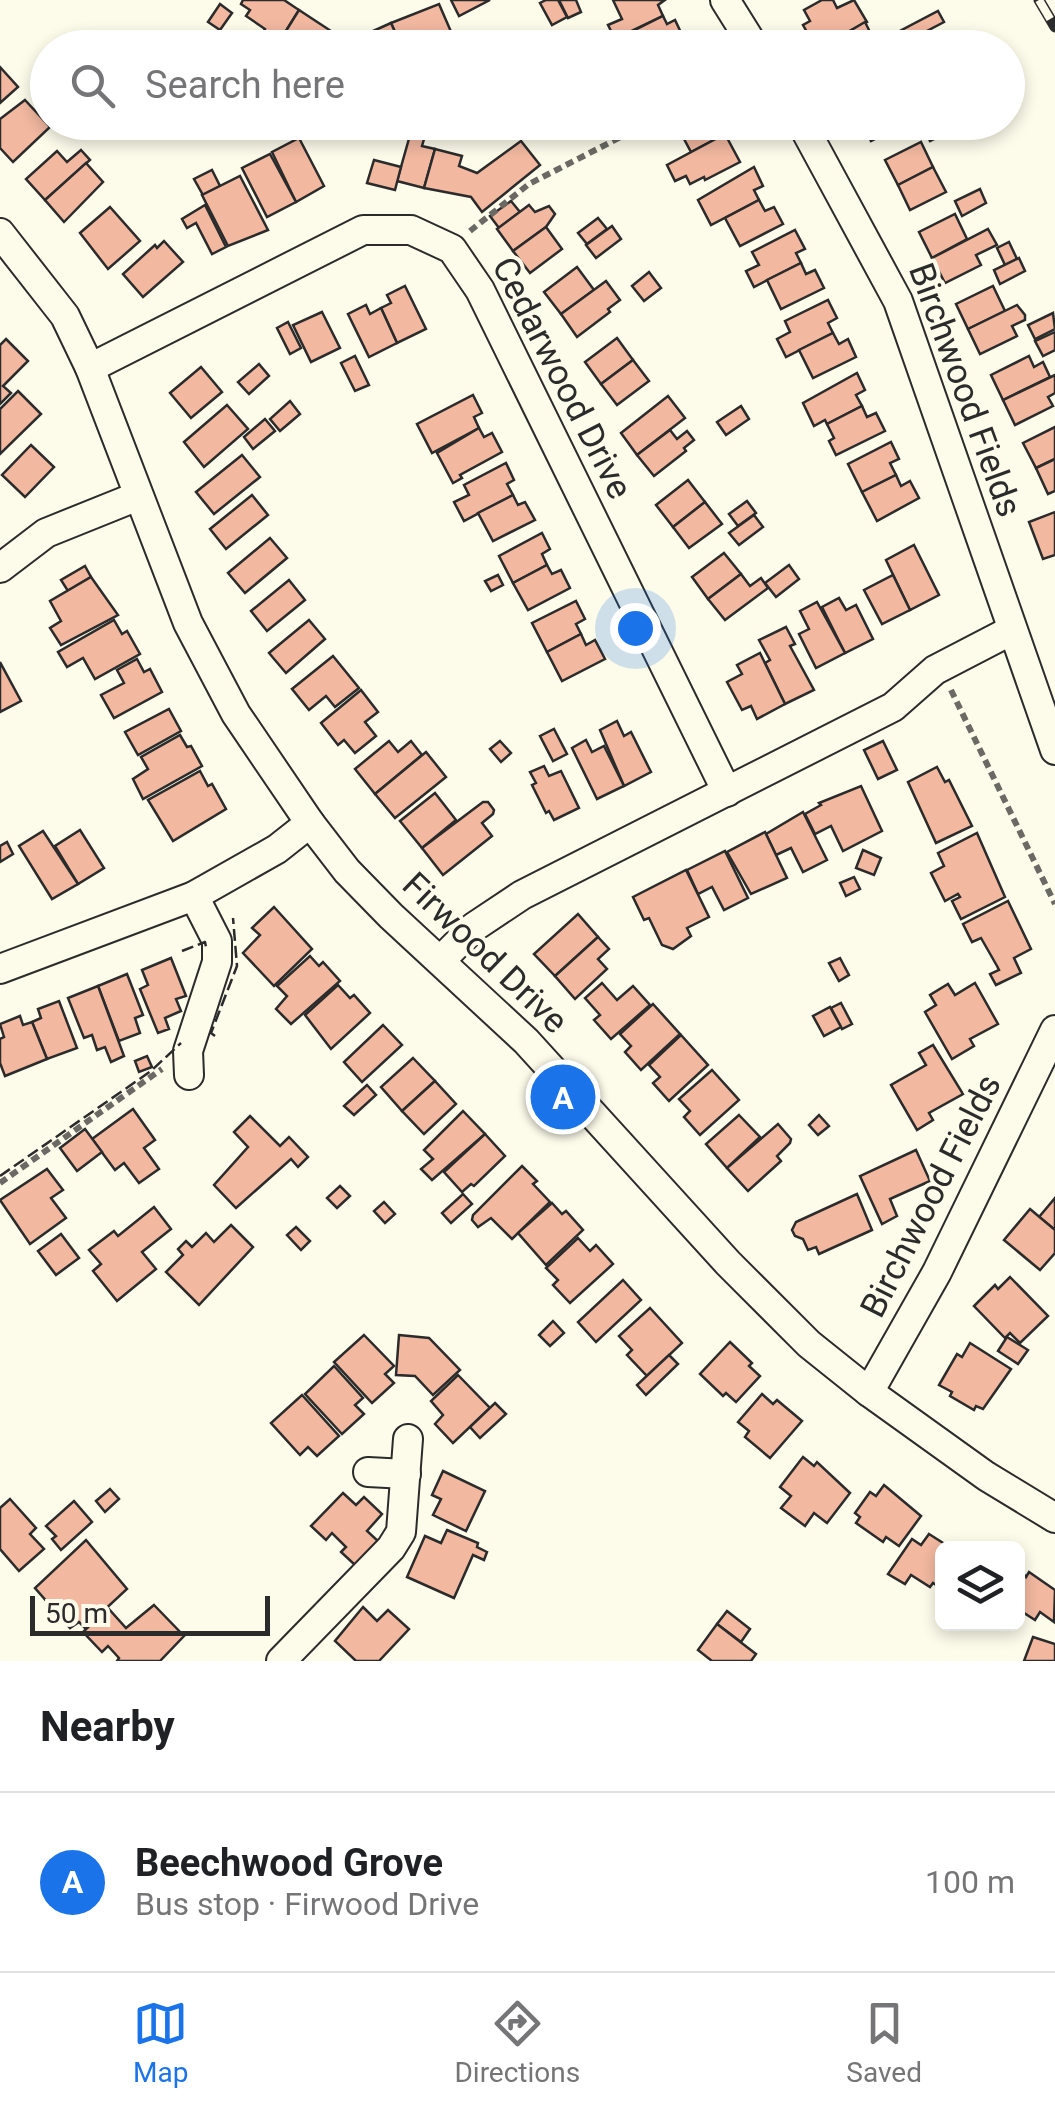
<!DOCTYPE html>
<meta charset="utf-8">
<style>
body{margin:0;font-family:Roboto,sans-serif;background:#f6f6f6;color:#202124}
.controls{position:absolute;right:30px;bottom:30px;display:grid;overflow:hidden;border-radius:15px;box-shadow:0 5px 15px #0003}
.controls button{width:90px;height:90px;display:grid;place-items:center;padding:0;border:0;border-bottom:2px solid #e0e0e0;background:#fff;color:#202124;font:50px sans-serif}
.scale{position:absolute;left:30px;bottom:25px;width:240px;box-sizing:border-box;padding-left:10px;border:5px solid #2b2b2b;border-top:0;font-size:28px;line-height:35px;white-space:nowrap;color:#2b2b2b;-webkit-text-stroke:8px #fdfbea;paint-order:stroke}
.you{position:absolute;left:635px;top:628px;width:35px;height:35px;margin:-25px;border:8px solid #fff;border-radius:50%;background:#1a73e8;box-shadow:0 0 0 15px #1a73e833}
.badge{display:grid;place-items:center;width:65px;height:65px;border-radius:50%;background:#1a73e8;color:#fff;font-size:32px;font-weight:700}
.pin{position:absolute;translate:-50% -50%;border:5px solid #fff;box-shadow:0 2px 10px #0006}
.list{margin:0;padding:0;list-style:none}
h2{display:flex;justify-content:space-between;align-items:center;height:130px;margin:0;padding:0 40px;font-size:42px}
h2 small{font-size:32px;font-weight:400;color:#757577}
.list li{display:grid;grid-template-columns:65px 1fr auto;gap:30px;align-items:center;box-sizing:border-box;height:180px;padding:0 40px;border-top:2px solid #e0e0e0}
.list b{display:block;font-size:38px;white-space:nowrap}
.list p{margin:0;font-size:32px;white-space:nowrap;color:#757577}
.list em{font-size:32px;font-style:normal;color:#757577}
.icon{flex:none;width:55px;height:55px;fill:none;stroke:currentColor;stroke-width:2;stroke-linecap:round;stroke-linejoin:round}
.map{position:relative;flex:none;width:1055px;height:1661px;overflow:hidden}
.search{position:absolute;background:#fff;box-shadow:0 5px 15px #0003;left:30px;right:30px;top:30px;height:110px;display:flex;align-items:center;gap:25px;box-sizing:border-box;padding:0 35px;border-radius:55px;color:#757577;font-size:38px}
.sheet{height:310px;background:#fff}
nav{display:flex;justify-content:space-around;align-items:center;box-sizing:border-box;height:140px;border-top:2px solid #e0e0e0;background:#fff;font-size:28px;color:#757577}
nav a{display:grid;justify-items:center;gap:5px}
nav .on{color:#1a73e8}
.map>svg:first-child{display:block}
.building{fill:#f2b8a0;stroke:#2b2b2b;stroke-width:2.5}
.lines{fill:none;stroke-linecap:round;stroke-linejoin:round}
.street-casing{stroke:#2b2b2b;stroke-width:32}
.path{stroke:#6a6964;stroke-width:6;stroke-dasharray:8 5;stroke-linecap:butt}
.street{stroke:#fdfbea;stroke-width:28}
.rail-casing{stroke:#2b2b2b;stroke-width:11}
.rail{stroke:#fdfbea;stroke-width:8;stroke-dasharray:22;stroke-linecap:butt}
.fence{stroke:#2b2b2b;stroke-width:2.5;stroke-dasharray:12 5;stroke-linecap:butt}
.labels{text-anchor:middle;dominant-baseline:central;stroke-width:8;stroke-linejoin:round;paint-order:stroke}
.street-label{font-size:35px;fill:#2b2b2b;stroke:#fdfbea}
</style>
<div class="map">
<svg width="1055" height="1661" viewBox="0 0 1055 1661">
<rect width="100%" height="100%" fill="#fdfbea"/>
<g class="building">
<polygon points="243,0 284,0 299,10 281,39 278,37 269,48 258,40 265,29 246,16 250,10 241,4"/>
<polygon points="451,0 490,0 459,16"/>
<polygon points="546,0 558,0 567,17 552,25 540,3"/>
<polygon points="559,0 576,0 581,12 568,18"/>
<polygon points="613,0 665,0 658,5 663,16 615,39 608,25 622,19"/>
<polygon points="822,0 833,0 837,8 854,0 867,22 816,48 803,25 810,21 804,10"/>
<polygon points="220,4 232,13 220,30 208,22"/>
<polygon points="439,4 452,34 427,48 402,48 391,23"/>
<polygon points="299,10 334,33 327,43 334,48 294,48 289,44 287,48 276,47"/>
<polygon points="938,11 944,22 902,44 896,33"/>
<polygon points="663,16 667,24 675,20 685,41 672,48 621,48 617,39"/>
<polygon points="865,22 878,48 821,48"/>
<polygon points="391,23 402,48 356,48 353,40"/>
<polygon points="542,34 546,44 527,48 525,43"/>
<polygon points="0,67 18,87 0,103"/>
<polygon points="25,100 50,127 13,162 0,148 0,119"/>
<polygon points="74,122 94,122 78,137 69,127"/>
<polygon points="679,122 719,122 725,134 691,152 676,124"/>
<polygon points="862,122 908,122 871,141"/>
<polygon points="932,122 946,122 950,131 930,141 923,127"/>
<polygon points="412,128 426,132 422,146 435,149 424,188 397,181"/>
<polygon points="725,134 740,162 705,180 704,177 690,184 686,176 675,181 667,165"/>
<polygon points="299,138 324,186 296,202 272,152"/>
<polygon points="521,141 540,165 482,212 471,197 424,188 435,149 462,156 459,166 477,173"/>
<polygon points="921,142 933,167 898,185 885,160"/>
<polygon points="81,150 90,160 45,200 26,179 57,151 67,162"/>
<polygon points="270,154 296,202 267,217 242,168"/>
<polygon points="374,160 401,167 395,190 367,183"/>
<polygon points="86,163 103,182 64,222 45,200"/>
<polygon points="754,167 763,186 754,190 759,200 711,225 698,200"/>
<polygon points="933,167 946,192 910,210 898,185"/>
<polygon points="212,170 220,186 203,195 194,179"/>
<polygon points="240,176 268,230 228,246 202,195"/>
<polygon points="980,189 986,203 962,216 955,201"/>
<polygon points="759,200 765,211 774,207 783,224 740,246 725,218"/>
<polygon points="511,201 520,212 499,228 490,216"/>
<polygon points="205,205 226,247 212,254 196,223 187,228 182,219"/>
<polygon points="529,205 535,212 549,206 555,214 546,227 513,251 497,229"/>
<polygon points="110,207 140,241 108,269 80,233"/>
<polygon points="955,214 967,239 932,258 919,232"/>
<polygon points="598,218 607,229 587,244 578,233"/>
<polygon points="612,226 621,239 596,258 586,245"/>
<polygon points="546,227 562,249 530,273 513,251"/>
<polygon points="988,229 997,245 976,255 981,265 945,283 932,258"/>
<polygon points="795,230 805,249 796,253 801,263 754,287 746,271 759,265 752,252"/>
<polygon points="164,241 183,262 143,297 123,274 155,245 157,248"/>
<polygon points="1009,242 1017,259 1005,265 997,248"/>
<polygon points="1019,258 1025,271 1000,284 994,270"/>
<polygon points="801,263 806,274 815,270 824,288 781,309 767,280"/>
<polygon points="577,267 594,290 561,314 544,292"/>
<polygon points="649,272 661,288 644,301 632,286"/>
<polygon points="606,281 620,300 608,309 610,312 577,337 561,314"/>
<polygon points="405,286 426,329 397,343 381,308 391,303 387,295"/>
<polygon points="993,286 1005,311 968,329 956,304"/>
<polygon points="828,300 837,318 828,323 833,333 786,357 777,339 790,332 785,321"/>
<polygon points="366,305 370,314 381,308 397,343 369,357 348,314"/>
<polygon points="1017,305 1025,315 1025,320 1012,326 1017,336 980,354 968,329"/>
<polygon points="322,312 340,348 311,362 293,325"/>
<polygon points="1053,313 1055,329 1035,339 1028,325"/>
<polygon points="288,322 301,348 290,354 277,328"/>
<polygon points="1055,332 1055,350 1043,356 1035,341"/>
<polygon points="833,333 839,344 848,339 856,357 813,378 799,350"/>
<polygon points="617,338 633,360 601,384 585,362"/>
<polygon points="6,339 28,361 3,386 11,393 0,404 0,345"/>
<polygon points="355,356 369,385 355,391 341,363"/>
<polygon points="1029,356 1034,367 1043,362 1050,377 1003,400 991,375"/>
<polygon points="633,360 649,381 617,405 601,384"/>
<polygon points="259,364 269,376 249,394 238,382"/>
<polygon points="201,367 222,392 191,418 170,393"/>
<polygon points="857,373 865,390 856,395 862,406 827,424 825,420 814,426 803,403"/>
<polygon points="1055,375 1055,393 1048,397 1053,406 1015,425 1003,400"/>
<polygon points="18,391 41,414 0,454 0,409"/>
<polygon points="473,395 482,413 474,417 479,428 432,453 417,424"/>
<polygon points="668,396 685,418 637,455 621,433"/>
<polygon points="290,401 300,414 280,431 270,419"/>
<polygon points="227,405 248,429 204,467 184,442"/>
<polygon points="741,406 749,419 726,435 717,422"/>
<polygon points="862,406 867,417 876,413 885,431 836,455 829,441 834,438 827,424"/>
<polygon points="265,419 275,431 253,449 244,437"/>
<polygon points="1055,427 1055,459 1036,468 1023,443"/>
<polygon points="479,428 484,437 492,433 502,452 460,475 462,478 453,483 437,453"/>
<polygon points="670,430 677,439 687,431 694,440 684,448 686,451 654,476 637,455"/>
<polygon points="891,442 899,459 890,463 896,475 862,492 848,464"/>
<polygon points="31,445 54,467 25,497 2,475"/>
<polygon points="242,455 260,477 214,514 196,492"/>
<polygon points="1055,459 1055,491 1048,494 1036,468"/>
<polygon points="506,463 514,480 507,484 513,495 464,521 454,502 469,495 464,485"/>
<polygon points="896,475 901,486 910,481 919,498 877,521 862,492"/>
<polygon points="688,480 705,502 673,527 656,505"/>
<polygon points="252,495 268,515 226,549 210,529"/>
<polygon points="513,495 518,505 525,502 535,520 493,541 478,513"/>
<polygon points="747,501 756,513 738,526 729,514"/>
<polygon points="705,502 722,524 689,548 673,527"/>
<polygon points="1055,512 1055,555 1043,559 1029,522"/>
<polygon points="754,515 763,527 739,545 729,533"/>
<polygon points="542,533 550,549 542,554 547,565 513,583 499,556"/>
<polygon points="270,538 287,558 245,593 228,573"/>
<polygon points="914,545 939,595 910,610 886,560"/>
<polygon points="724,553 741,574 708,599 692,577"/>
<polygon points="547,565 552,574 561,570 570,588 528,610 513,583"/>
<polygon points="789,565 799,579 776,597 765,583"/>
<polygon points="85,566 91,577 68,591 61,580"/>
<polygon points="741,574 750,586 761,578 768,588 725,620 708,599"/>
<polygon points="498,575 503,585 491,591 485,581"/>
<polygon points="893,575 910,610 882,624 864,590"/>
<polygon points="91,577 118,615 61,645 50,628 61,621 50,601"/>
<polygon points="289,580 305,600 267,631 251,611"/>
<polygon points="839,598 846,610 856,605 873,639 845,653 822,607"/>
<polygon points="576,601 585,619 576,624 581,634 547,652 532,623"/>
<polygon points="817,602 845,653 816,668 799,634 809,629 800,611"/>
<polygon points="114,620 122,634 127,631 140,654 95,679 83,658 67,667 58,652"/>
<polygon points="309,620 325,639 286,673 269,653"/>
<polygon points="786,627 795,644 790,646 814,690 785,704 765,663 770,660 759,640"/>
<polygon points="581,634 586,645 595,640 605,659 562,681 547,652"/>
<polygon points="760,653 785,704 757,719 751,706 742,710 727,682 742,674 737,665"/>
<polygon points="333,656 359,688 335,707 326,696 309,710 292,689"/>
<polygon points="137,659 144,672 150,669 162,692 114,718 101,695 124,683 117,670"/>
<polygon points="0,662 21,701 0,712"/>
<polygon points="361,690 378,712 365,722 376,736 355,753 344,740 338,745 321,723"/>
<polygon points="169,709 181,731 138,755 125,732"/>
<polygon points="617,721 624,736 631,732 651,772 624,786 600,730"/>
<polygon points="554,729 567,754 553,761 540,736"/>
<polygon points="180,735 187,747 191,746 202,766 143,799 133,779 148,769 141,757"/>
<polygon points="586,740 592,752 604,746 624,786 597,799 572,748"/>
<polygon points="389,741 398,752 411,741 422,755 375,794 355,769"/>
<polygon points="500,741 511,753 501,762 490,749"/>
<polygon points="883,741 897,770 878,779 864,750"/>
<polygon points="426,752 446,777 395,818 375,794"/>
<polygon points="544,766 549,776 561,771 579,808 554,820 549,811 546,813 532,785 536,783 530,772"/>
<polygon points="937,767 945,782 949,780 972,826 936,843 908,782"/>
<polygon points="200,771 208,786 212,784 226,809 173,841 148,800"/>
<polygon points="861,786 882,831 843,851 831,826 815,834 805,814 821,805 819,803"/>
<polygon points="435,793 456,820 422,848 400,821"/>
<polygon points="483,802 488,802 494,810 493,814 482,823 492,836 443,875 422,848"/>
<polygon points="803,812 827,860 803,872 791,848 776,855 766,834"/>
<polygon points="80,830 104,868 78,884 55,846"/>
<polygon points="43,831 78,884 52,899 19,846"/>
<polygon points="765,832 787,878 751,894 727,852"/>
<polygon points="977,833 1005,897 961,919 952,901 960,897 958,894 945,901 931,873 944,866 938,853"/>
<polygon points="7,842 13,854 0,862 0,846"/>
<polygon points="863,850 881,858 874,875 856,868"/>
<polygon points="725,851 748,898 724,910 712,887 698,894 687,870"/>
<polygon points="686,870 709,917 687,928 691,936 673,949 662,945 649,918 644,920 633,897"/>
<polygon points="854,877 860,889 846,896 840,883"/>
<polygon points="1008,901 1031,949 1014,958 1021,973 996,985 990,974 999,970 997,966 981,938 972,942 963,924"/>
<polygon points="274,907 312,949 274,986 243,953 260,935 252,928"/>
<polygon points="578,914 598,937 555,976 534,954"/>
<polygon points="598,937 609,949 598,959 607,969 575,999 555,976"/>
<polygon points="310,956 319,966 323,962 340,981 291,1024 276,1009 287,996 277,986"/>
<polygon points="171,958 186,996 176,999 181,1011 165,1018 169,1029 158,1033 140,989 148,985 142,970"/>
<polygon points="840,958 849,975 839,981 829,963"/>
<polygon points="127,974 143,1015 135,1018 140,1033 119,1041 98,986"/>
<polygon points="602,983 617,1000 633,986 650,1005 611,1039 594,1020 600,1015 585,998"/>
<polygon points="975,983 998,1024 970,1039 974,1046 952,1059 925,1012 936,1005 930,995 948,984 955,995"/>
<polygon points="338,985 350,998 354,995 370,1013 331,1049 305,1015"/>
<polygon points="98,986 124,1056 111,1062 105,1047 97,1050 92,1035 84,1038 68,998"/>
<polygon points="59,1001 77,1048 47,1059 32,1022 41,1018 38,1009"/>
<polygon points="841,1003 852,1024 842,1029 831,1008"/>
<polygon points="653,1004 680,1034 641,1070 625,1052 631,1046 620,1034"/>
<polygon points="830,1007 841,1027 824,1036 813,1016"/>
<polygon points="20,1016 23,1025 32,1022 47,1059 5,1076 0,1063 0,1039 4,1037 0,1024"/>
<polygon points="383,1025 402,1045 362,1082 344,1062"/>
<polygon points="681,1035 708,1065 669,1101 653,1083 660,1077 649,1065"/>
<polygon points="933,1045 963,1094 929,1113 933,1120 917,1130 891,1085 926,1065 919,1053"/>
<polygon points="147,1056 152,1067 139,1072 135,1061"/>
<polygon points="413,1058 435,1081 402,1111 381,1087"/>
<polygon points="712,1070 739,1100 700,1135 684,1117 690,1111 679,1099"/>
<polygon points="435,1081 456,1104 424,1134 402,1111"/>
<polygon points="367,1085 376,1095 354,1115 344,1106"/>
<polygon points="133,1109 155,1140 144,1148 159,1169 139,1183 124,1163 115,1170 92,1139"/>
<polygon points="463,1111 485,1134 432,1180 421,1169 433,1159 424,1150"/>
<polygon points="739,1115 760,1137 727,1168 706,1144"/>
<polygon points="819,1115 829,1126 818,1135 809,1125"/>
<polygon points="250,1116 280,1146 289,1137 308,1157 298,1167 291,1159 236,1208 214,1185 248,1147 234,1132"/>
<polygon points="778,1124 791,1139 790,1143 777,1156 781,1161 748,1191 727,1168"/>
<polygon points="85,1129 102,1152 77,1171 60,1148"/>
<polygon points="485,1134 505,1156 474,1186 471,1184 462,1192 444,1172"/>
<polygon points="916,1150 930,1181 890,1199 897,1216 882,1224 860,1176"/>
<polygon points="522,1166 537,1181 533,1184 550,1202 512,1239 491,1218 478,1227 472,1220 473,1215"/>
<polygon points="47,1169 63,1190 51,1198 66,1218 30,1244 0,1200"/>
<polygon points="340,1186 350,1196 337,1208 327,1198"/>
<polygon points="463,1194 472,1204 451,1223 442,1213"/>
<polygon points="857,1194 872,1230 819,1254 816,1247 808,1250 803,1239 795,1236 792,1230 796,1222"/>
<polygon points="1055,1198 1055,1230 1039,1217"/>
<polygon points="384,1202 395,1214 385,1223 374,1211"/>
<polygon points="552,1203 562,1214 566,1211 583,1230 546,1265 518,1233"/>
<polygon points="154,1207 171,1229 142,1252 156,1269 117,1301 93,1271 101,1264 89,1250 114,1231 118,1236"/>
<polygon points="1030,1209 1055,1230 1055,1253 1040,1270 1004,1240"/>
<polygon points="231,1225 253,1247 199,1305 166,1272 183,1255 178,1249 186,1241 192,1247 206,1233 214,1242"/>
<polygon points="296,1227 310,1241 301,1250 287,1235"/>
<polygon points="61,1234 79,1258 56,1275 38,1251"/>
<polygon points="578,1238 590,1251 596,1245 613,1264 570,1303 553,1285 558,1280 546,1268"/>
<polygon points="1010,1277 1048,1316 1020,1343 1010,1333 1005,1338 974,1306 995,1285 998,1289"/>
<polygon points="623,1280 641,1300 596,1342 578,1322"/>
<polygon points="650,1308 682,1343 647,1376 627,1355 632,1350 619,1336"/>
<polygon points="553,1321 564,1333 550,1346 539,1335"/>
<polygon points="364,1335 394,1366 385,1374 394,1383 372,1403 334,1362"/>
<polygon points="399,1335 429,1338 460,1370 433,1395 415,1376 396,1375"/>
<polygon points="1007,1337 1028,1350 1018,1364 998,1351"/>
<polygon points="730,1342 752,1363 749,1366 760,1376 736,1402 726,1393 723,1396 700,1374"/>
<polygon points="970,1343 1011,1369 983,1409 976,1406 974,1410 950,1396 952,1392 939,1385 957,1354 962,1357"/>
<polygon points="669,1355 678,1364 646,1395 637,1385"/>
<polygon points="334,1366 363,1398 355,1405 364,1414 342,1434 305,1394"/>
<polygon points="458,1375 490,1408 453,1443 435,1424 443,1415 431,1401"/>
<polygon points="762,1394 773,1404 777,1400 802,1421 770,1458 745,1437 749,1431 738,1422"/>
<polygon points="302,1395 339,1436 317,1456 308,1447 300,1455 271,1423"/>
<polygon points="495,1403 506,1414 480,1438 470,1427"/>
<polygon points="803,1457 814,1466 817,1462 850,1493 827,1523 814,1513 805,1526 781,1508 791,1496 780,1487"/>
<polygon points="443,1471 485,1491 466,1531 433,1515 441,1499 432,1495"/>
<polygon points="884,1485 921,1516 899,1546 886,1537 883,1542 856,1523 860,1517 855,1513 870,1492 876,1496"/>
<polygon points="110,1489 119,1499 105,1512 96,1501"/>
<polygon points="343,1493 356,1505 364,1497 382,1514 367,1531 378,1541 355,1565 341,1552 346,1547 332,1533 326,1540 311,1526"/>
<polygon points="10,1499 36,1528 30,1534 44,1549 19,1571 0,1549 0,1508"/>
<polygon points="74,1501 92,1522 61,1550 52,1539 56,1536 46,1526"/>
<polygon points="447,1530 478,1543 477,1547 487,1552 484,1560 473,1555 454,1598 407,1577 425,1536 441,1543"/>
<polygon points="929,1534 951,1548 942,1548 942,1589 933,1583 930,1587 911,1575 905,1584 888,1574 912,1539 921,1545"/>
<polygon points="86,1540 127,1589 85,1628 79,1622 70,1628 35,1588"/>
<polygon points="1018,1567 1026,1577 1029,1572 1055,1590 1054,1622 1040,1612 1035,1620 1024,1613 1021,1617 1018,1615"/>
<polygon points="154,1605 184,1636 160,1661 117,1661 119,1658 108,1646 102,1652 83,1632 108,1608 126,1628"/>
<polygon points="363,1607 377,1621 388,1610 409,1629 379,1661 356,1661 335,1641"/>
<polygon points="727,1611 750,1629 741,1642 717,1624"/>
<polygon points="717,1624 756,1654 751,1661 712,1661 698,1650"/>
<polygon points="1033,1637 1055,1644 1055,1661 1024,1661"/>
</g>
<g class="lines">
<defs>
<g id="street">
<polyline points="725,0 755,48"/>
<polyline points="801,122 898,301 1055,750"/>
<polyline points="0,233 65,316 90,368 188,623 236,714 310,823 347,871 391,916 526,1041 728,1263 809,1344 869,1392 986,1476 1055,1518"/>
<polyline points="90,368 363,230 411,230 452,249 480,290 727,792"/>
<polyline points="0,568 46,533 138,496"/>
<polyline points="441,960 474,927 522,895 893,707 935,670 1012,630"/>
<polyline points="0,969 194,896 277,849 310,823"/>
<polyline points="189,1075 188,1051 217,962 217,941 194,896"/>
<polyline points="869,1392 937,1272 1055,1030"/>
<polyline points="368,1472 406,1474"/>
<polyline points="281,1661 391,1548 401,1532 408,1439"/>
</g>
</defs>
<use href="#street" class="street-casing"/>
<g class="path">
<polyline points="470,231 529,184 650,122"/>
<polyline points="951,690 1055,904"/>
<polyline points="0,1183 162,1069"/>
</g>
<use href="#street" class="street"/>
<defs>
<polyline id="rail" points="1039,0 1055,27"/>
</defs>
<use href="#rail" class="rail-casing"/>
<use href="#rail" class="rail"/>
<g class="fence">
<polyline points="182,951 205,942 206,947"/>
<polyline points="215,1036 211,1033 237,966 233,918"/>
<polyline points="0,1176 151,1071 181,1043"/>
</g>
</g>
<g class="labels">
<g class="street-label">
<text transform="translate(562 378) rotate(63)">Cedarwood Drive</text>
<text transform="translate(965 390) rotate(70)">Birchwood Fields</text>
<text transform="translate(485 953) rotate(44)">Firwood Drive</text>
<text transform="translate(931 1196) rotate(-63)">Birchwood Fields</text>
</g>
</g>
</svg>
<div class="controls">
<button><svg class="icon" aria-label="layers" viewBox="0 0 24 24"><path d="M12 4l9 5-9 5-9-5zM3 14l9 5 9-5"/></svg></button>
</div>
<div class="scale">50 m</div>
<div class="you"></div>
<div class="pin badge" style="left:563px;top:1097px">A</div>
<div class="search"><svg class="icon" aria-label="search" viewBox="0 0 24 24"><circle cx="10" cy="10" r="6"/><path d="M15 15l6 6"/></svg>Search here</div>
</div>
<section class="sheet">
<h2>Nearby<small></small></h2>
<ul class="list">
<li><span class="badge">A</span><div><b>Beechwood Grove</b><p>Bus stop · Firwood Drive</p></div><em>100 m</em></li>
</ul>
</section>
<nav>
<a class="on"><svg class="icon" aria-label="map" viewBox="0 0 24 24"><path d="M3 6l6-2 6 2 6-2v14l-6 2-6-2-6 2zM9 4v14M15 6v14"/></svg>Map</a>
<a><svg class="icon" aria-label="directions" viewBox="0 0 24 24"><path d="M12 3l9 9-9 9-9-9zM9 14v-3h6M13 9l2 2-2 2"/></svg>Directions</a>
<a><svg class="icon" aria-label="saved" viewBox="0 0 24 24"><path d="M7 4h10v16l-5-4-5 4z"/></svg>Saved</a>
</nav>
